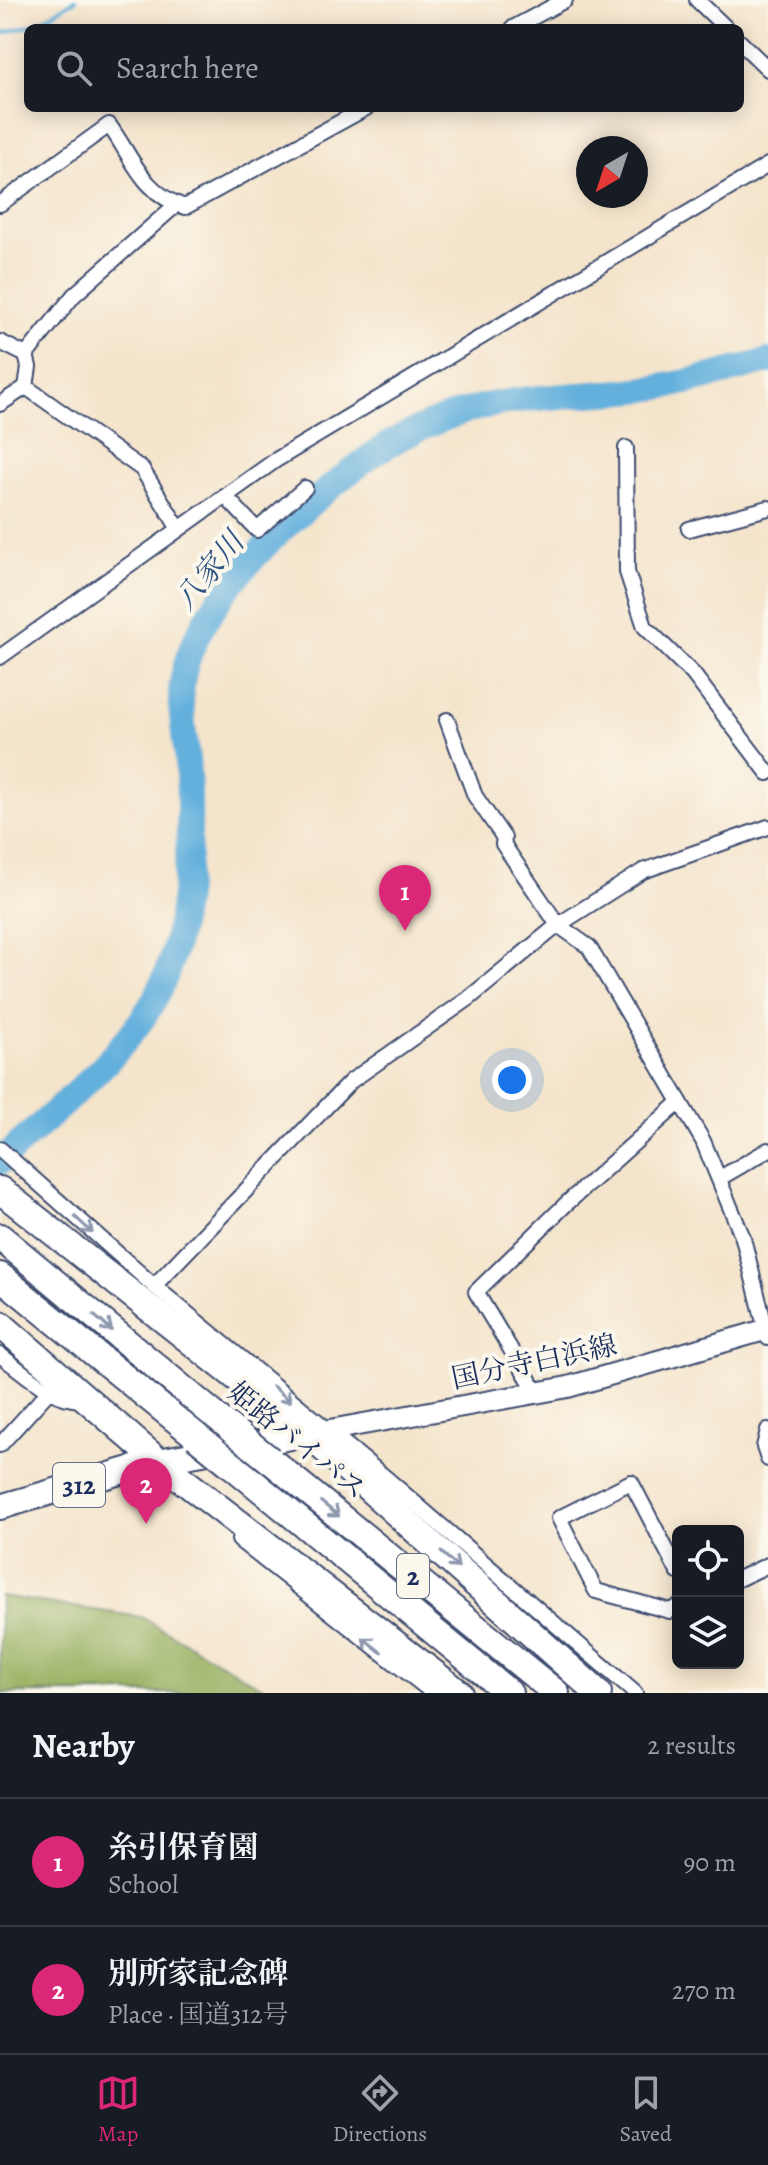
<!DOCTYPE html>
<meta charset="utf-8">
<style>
body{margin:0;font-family:Alegreya,"Noto Serif JP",serif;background:#20242c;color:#f1f3f6}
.controls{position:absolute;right:24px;bottom:24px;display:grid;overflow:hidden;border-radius:12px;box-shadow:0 4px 20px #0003}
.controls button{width:72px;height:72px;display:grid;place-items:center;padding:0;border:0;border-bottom:2px solid #363941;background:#171b24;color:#f1f3f6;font:40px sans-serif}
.compass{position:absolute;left:576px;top:136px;width:72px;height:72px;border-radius:50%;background:#171b24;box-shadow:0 4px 20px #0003;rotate:219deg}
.you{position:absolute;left:512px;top:1080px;width:28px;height:28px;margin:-20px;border:6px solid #fff;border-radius:50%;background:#1a73e8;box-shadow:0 0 0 12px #1a73e833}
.badge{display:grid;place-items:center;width:52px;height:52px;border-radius:50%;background:#db2777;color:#fff;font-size:26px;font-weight:700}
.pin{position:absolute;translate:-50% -66px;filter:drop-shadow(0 2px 4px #0008)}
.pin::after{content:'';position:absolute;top:42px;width:28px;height:24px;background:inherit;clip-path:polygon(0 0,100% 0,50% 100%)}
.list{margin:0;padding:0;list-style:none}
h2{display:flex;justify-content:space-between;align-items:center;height:104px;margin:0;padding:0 32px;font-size:34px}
h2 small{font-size:26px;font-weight:400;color:#9ea1a6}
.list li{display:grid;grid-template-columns:52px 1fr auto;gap:24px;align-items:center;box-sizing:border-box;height:128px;padding:0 32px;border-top:2px solid #363941}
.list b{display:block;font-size:30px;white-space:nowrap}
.list p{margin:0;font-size:26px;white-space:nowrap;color:#9ea1a6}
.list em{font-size:26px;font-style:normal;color:#9ea1a6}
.icon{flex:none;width:44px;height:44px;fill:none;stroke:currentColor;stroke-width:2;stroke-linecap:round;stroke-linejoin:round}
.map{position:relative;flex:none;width:768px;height:1693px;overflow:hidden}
.search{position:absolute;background:#171b24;box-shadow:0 4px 20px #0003;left:24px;right:24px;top:24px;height:88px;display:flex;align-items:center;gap:20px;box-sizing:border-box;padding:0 28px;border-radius:12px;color:#9ea1a6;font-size:30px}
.sheet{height:360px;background:#171b24}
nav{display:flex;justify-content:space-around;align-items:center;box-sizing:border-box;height:112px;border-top:2px solid #363941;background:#171b24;font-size:22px;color:#9ea1a6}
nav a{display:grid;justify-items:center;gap:4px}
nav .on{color:#db2777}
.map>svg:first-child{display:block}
.forest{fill:#97b061;stroke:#597060;stroke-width:2}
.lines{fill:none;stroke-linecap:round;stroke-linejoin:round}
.stream{stroke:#63b0dd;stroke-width:4}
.river{stroke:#63b0dd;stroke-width:26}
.minor-casing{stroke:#3c4a6e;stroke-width:18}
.secondary-casing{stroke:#3c4a6e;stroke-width:24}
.trunk-casing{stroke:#3c4a6e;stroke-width:28}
.motorway-casing{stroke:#3c4a6e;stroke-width:30}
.minor{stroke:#fff;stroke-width:14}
.secondary{stroke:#fff;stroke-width:20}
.trunk{stroke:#fff;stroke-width:24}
.motorway{stroke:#fff;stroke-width:26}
.motorway-bridge-casing{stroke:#3c4a6e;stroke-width:30;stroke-linecap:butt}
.motorway-bridge{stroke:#fff;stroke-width:26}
.oneway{stroke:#8d97ae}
.labels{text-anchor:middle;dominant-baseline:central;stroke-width:8;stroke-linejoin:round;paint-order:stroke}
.shield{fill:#fbf7ec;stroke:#5e6b89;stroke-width:2}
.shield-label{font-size:26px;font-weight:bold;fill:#1b2f5e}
.street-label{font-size:28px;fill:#1b2f5e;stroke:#fbf7ec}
.water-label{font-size:30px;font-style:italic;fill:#315684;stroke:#fbf7ec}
</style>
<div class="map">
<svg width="768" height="1693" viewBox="0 0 768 1693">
<rect width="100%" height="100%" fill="#fbf7ec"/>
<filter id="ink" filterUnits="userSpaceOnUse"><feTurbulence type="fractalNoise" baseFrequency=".0125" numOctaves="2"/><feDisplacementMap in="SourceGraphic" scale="16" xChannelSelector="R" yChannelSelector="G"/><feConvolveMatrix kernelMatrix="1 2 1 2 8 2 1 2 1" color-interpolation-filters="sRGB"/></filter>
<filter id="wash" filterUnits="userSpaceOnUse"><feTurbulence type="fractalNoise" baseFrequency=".006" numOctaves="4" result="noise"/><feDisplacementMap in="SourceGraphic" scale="32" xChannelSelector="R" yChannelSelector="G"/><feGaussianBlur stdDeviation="1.8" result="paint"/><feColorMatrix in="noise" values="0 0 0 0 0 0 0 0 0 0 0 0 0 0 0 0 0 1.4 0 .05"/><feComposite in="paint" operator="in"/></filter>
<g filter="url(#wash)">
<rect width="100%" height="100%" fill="#f4e4cb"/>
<polygon class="forest" points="0,1596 141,1617 273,1693 0,1693"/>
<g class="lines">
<polyline class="stream" points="0,34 36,24 75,0"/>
<path class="river" d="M0,1162C50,1114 123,1058 156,997C187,939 192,837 188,773C187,748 181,722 181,697C182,606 303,506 371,456C394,439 424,426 451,416C512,393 581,398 645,389C687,384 727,372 768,361"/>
</g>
</g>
<g filter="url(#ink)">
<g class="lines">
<defs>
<g id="minor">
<polyline points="697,0 726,28"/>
<polyline points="513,28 565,0"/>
<polyline points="740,42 768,69"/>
<path d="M0,204L109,125C133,158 143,194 185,207L366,108"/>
<polyline points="0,342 26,355 29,367 26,387"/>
<polyline points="26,355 74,295 177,204"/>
<polyline points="26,387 142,469 179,529"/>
<polyline points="0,404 26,387"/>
<polyline points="626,448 627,572 645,627 693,674 768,773"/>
<polyline points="227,498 257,530 305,488"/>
<polyline points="689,529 768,508"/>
<polyline points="0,657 276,460 768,165"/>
<polyline points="447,720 475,796 504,838 503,844 558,925 589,947 703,1141 743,1238 768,1338"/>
<polyline points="0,1149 154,1286 387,1479 635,1693"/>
<polyline points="720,1178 768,1150"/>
<polyline points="154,1286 351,1081 468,999 558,925 643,871 768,827"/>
<path d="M0,1355C26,1374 51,1401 85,1400"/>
<polyline points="537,1393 476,1292 566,1204 680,1102"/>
<polyline points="768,1430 764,1447 768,1459"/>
<polyline points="0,1445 49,1391"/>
<polyline points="239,1540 433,1693"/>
<polyline points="678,1572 631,1482 559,1518 596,1591 670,1611 678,1607"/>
<polyline points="738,1579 768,1565"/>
</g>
<polyline id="secondary" points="308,1434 568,1387 768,1329"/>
<polyline id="trunk" points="0,1507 158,1461 308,1434"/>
<g id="motorway">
<polyline points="0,1190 308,1434 598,1693"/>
<polyline points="0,1237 231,1429"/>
<polyline points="0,1276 196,1436"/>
<polyline points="0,1324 158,1461 459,1693"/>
<polyline points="270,1460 556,1693"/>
<polyline points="233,1466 509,1693"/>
</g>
</defs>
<use href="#minor" class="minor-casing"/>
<use href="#secondary" class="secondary-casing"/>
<use href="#trunk" class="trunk-casing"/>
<use href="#motorway" class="motorway-casing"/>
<use href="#minor" class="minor"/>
<use href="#secondary" class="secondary"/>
<use href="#trunk" class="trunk"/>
<use href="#motorway" class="motorway"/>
<defs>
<g id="motorway-bridge">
<polyline points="231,1429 270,1460"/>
<polyline points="196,1436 233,1466"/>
</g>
</defs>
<use href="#motorway-bridge" class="motorway-bridge-casing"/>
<use href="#motorway-bridge" class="motorway-bridge"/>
</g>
<defs><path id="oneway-shaft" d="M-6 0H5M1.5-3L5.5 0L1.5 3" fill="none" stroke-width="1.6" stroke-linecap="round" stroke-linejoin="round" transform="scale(2)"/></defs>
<g class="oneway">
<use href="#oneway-shaft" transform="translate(84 1225) rotate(43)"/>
<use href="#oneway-shaft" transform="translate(103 1323) rotate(40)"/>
<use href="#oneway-shaft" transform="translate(282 1394) rotate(40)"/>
<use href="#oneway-shaft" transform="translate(330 1509) rotate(39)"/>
<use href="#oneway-shaft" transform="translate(450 1560) rotate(42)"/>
<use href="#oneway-shaft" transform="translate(372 1645) rotate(-142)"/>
</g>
</g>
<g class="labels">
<g class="shield">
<rect x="53" y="1463" width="52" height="44" rx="6"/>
<rect x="397" y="1554" width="32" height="44" rx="6"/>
</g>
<g class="shield-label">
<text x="79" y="1485">312</text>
<text x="413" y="1576">2</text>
</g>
<g class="street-label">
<text transform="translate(534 1362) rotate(-12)">国分寺白浜線</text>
<text transform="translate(297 1441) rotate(39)">姫路バイパス</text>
</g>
<g class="water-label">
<text transform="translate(209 571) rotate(-51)">八家川</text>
</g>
</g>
</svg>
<div class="controls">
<button><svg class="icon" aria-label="locate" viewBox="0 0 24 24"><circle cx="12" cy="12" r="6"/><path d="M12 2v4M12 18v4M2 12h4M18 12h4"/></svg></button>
<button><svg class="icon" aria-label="layers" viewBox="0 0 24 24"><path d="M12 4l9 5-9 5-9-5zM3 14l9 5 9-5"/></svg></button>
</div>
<svg class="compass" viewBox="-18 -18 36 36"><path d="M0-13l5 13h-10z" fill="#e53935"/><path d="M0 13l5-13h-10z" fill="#9ea1a6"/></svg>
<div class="you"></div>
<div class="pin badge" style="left:405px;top:931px">1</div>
<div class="pin badge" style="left:146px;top:1524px">2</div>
<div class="search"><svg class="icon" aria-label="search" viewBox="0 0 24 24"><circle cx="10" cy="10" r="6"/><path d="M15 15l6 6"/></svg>Search here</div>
</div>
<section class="sheet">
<h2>Nearby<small>2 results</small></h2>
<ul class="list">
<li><span class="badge">1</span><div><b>糸引保育園</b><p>School</p></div><em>90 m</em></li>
<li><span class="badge">2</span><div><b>別所家記念碑</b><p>Place · 国道312号</p></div><em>270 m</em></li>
</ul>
</section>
<nav>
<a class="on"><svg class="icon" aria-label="map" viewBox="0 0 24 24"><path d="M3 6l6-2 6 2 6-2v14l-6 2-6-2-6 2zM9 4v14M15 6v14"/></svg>Map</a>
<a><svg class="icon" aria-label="directions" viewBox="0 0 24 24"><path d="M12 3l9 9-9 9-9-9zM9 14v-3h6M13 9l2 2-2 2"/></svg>Directions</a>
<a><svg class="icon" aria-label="saved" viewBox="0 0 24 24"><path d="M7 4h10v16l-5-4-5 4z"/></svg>Saved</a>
</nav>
